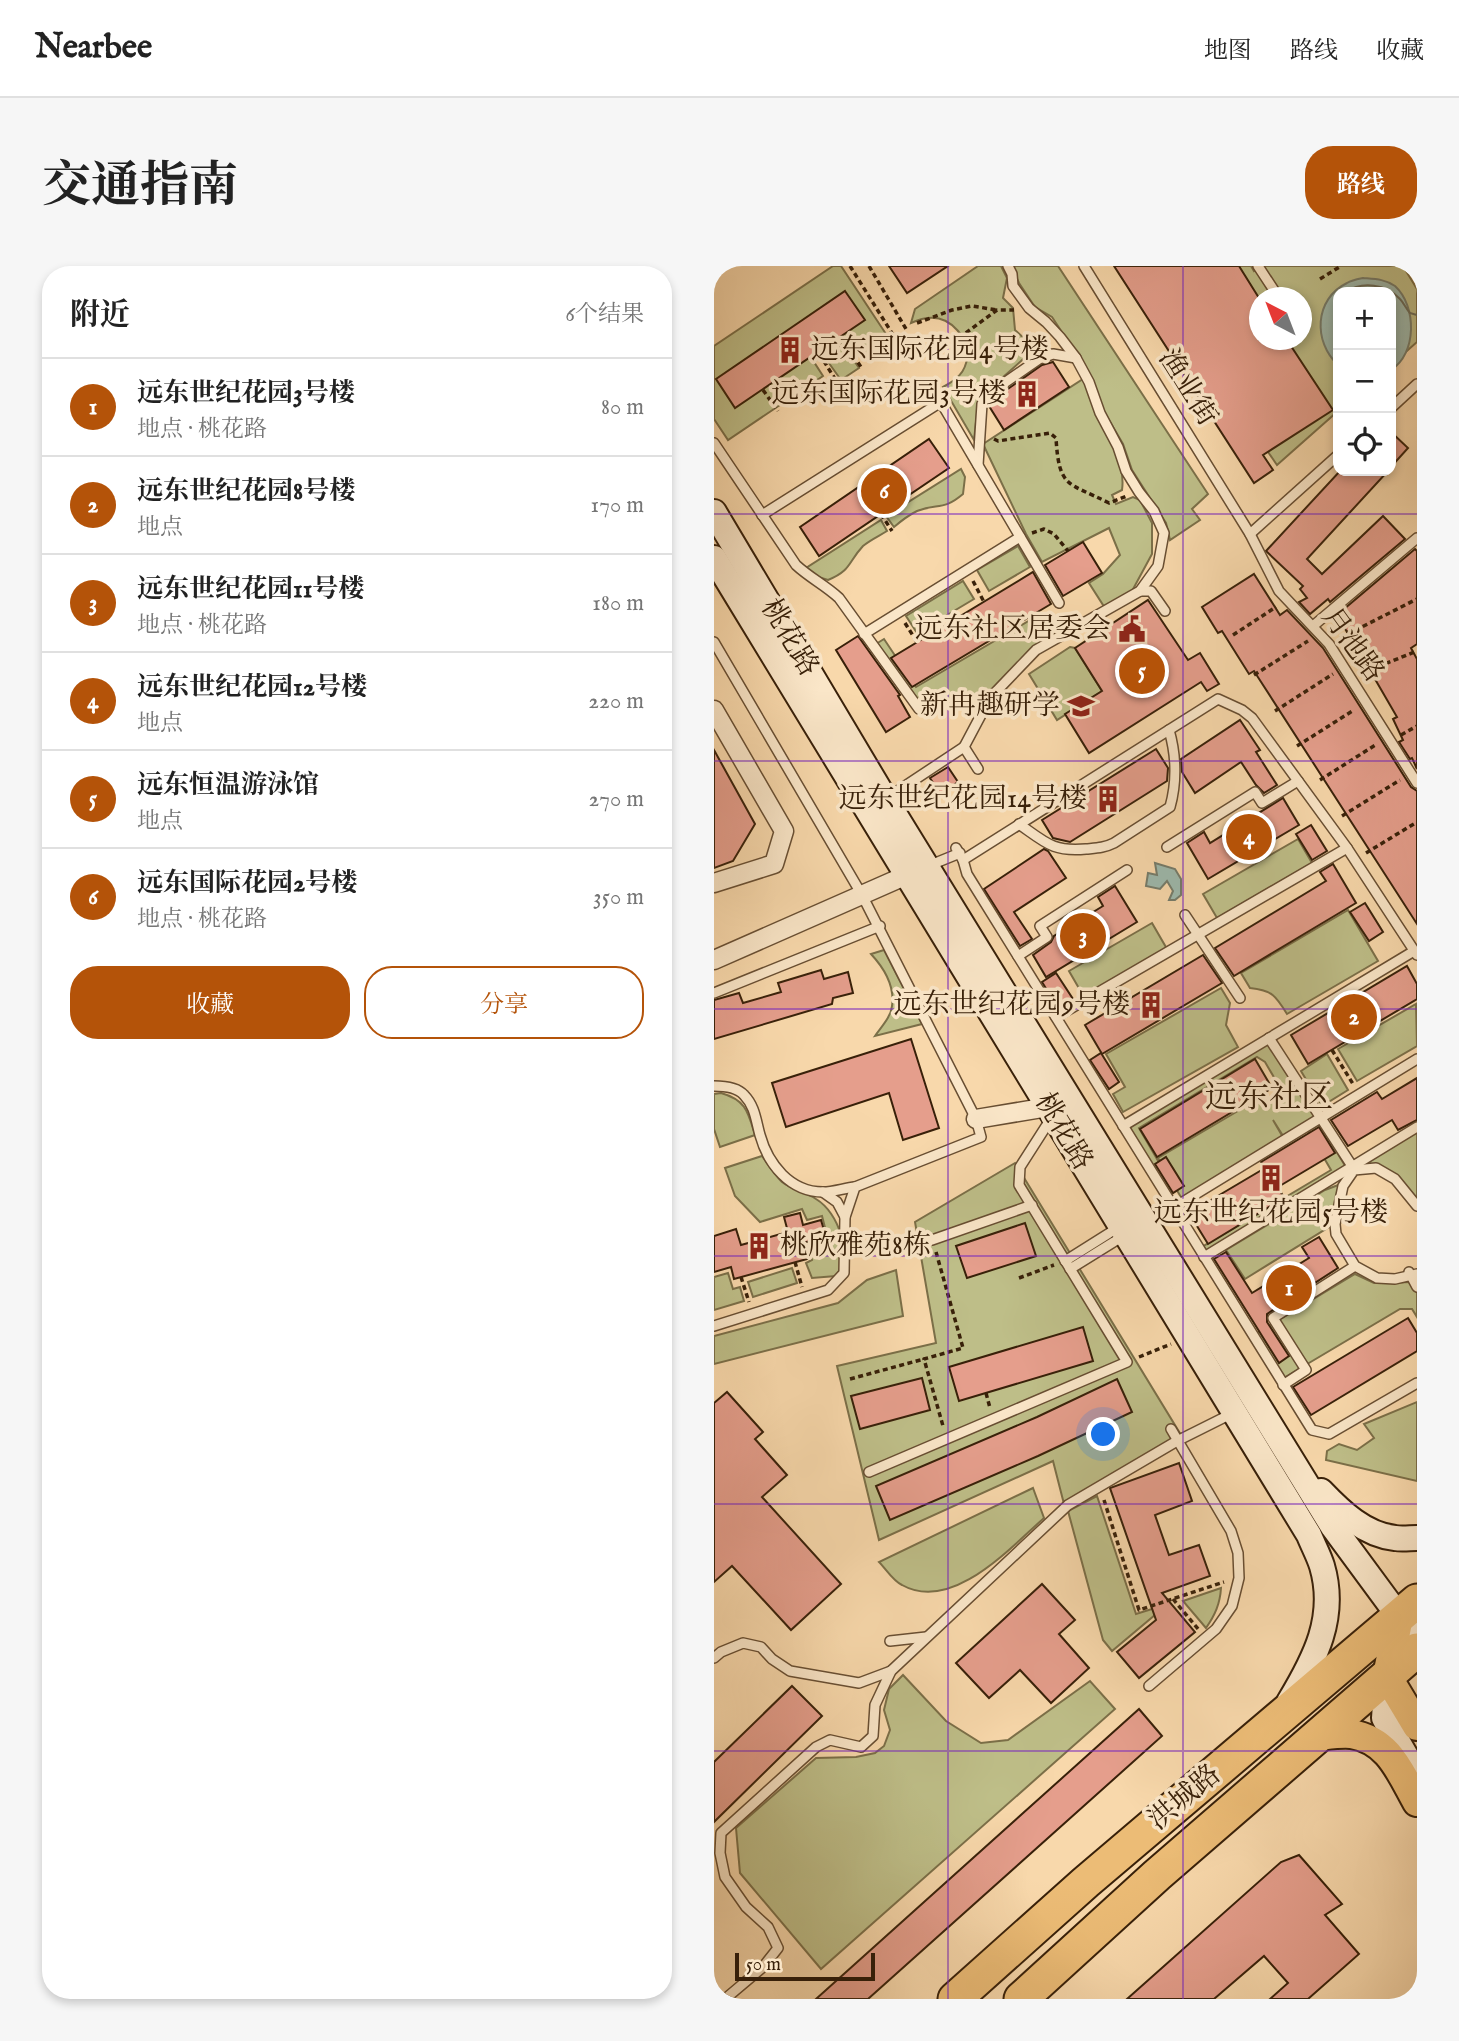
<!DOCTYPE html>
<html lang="zh">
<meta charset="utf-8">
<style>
body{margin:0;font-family:"IM FELL English","Noto Serif SC",serif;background:#f6f6f6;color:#222}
.controls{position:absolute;right:21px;top:21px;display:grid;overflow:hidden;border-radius:14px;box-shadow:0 4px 10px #0003}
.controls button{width:63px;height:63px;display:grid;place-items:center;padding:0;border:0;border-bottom:2px solid #e0e0e0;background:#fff;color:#222;font:35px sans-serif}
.compass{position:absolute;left:535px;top:21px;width:63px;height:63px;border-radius:50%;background:#fff;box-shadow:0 4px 10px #0003;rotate:318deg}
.scale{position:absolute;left:21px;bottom:18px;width:140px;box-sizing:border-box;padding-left:7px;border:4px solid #382009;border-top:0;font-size:19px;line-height:24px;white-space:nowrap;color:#382009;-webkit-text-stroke:5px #fae6c8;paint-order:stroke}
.you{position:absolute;left:390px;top:1169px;width:24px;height:24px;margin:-18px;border:5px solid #fff;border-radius:50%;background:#1a73e8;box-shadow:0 0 0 10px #1a73e833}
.badge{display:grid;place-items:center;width:46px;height:46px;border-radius:50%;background:#b45309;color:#fff;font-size:23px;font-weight:700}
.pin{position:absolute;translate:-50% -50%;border:4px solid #fff;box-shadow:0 2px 7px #0006}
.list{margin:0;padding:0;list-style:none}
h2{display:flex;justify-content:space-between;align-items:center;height:91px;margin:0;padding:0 28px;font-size:30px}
h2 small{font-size:23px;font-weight:400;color:#767676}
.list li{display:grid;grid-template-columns:46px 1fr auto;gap:21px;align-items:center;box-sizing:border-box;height:98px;padding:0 28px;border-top:2px solid #e0e0e0}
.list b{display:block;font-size:26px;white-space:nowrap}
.list p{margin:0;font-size:23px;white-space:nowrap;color:#767676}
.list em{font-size:23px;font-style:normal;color:#767676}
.actions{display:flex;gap:14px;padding:21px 28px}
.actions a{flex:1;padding:16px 0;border:2px solid #b45309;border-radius:28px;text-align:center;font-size:24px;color:#b45309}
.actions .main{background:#b45309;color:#fff}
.icon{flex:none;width:38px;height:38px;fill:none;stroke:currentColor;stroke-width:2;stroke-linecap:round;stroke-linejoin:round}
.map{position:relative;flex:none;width:703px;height:1733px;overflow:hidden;border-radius:28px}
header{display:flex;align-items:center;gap:42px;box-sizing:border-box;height:98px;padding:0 35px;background:#fff;border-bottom:2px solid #e0e0e0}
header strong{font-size:33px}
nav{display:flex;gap:38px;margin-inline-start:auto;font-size:24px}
.intro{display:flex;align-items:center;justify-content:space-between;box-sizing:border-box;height:168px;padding:0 42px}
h1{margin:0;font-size:49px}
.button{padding:18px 32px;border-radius:28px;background:#b45309;color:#fff;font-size:24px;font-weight:700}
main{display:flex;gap:42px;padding:0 42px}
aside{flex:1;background:#fff;border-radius:28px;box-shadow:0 4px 10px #0003}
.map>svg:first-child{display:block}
.green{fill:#bebe88;stroke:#7b6f48;stroke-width:2;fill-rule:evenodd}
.water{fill:#9db9ad;stroke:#757c6b;stroke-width:2}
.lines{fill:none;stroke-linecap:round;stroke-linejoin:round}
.shore{stroke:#6a6c5b;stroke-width:2}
.building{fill:#e59e8c;stroke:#382009;stroke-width:2}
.lane-casing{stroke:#684e32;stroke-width:12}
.street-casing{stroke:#684e32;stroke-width:21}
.secondary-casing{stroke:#382009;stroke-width:28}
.primary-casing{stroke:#382009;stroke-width:32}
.highway-casing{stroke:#382009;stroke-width:37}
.path{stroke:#382009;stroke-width:3.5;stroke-dasharray:5 3.5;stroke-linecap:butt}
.lane{stroke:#fae6c8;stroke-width:9}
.street{stroke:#fae6c8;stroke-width:18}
.secondary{stroke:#fae6c8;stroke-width:24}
.primary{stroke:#ecbc76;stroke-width:28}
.highway{stroke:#ecbc76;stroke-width:33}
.grid{fill:none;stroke:#7b2cbf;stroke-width:2;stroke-opacity:0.55}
.labels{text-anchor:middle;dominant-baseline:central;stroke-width:7;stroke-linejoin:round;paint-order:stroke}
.poi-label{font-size:28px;fill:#382009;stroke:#fae6c8;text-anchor:end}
.street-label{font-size:28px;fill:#382009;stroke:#fae6c8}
.quarter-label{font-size:32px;fill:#382009;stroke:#fae6c8}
</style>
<header>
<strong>Nearbee</strong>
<nav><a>地图</a><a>路线</a><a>收藏</a></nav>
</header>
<div class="intro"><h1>交通指南</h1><a class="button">路线</a></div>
<main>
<aside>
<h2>附近<small>6个结果</small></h2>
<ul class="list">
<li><span class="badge">1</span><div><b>远东世纪花园3号楼</b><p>地点 · 桃花路</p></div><em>80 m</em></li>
<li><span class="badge">2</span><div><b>远东世纪花园8号楼</b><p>地点</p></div><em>170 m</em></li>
<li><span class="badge">3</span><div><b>远东世纪花园11号楼</b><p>地点 · 桃花路</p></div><em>180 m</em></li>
<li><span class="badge">4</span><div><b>远东世纪花园12号楼</b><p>地点</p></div><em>220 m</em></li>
<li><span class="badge">5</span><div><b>远东恒温游泳馆</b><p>地点</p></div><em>270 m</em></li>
<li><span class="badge">6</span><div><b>远东国际花园2号楼</b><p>地点 · 桃花路</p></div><em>350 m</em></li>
</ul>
<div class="actions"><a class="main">收藏</a><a>分享</a></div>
</aside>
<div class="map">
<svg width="703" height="1733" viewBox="0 0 703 1733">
<rect width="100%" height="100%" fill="#f8d8ab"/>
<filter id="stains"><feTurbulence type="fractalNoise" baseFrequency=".00286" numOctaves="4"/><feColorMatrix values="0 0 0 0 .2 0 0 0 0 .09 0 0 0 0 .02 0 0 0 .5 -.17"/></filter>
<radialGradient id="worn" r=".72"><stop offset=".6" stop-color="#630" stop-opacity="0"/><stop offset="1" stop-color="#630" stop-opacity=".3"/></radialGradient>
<g class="green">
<polygon points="119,0 127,0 174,71 167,89 150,93 135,72 100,96 109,110 14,174 0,153 0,80"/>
<path d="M264,0H287L293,12L289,32L299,42L301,64L316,78V87L269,129L264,138L260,174L229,121C248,111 253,103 255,81C241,56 225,44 197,57L201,43Z"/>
<polygon points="297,0 344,0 494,228 478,243 486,254 456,274 452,257 418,204 409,178 389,144 372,103 338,51 321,41 305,17"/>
<path d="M427,0H537L540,5L548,0H689L703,23V76L677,99V26H624V145L563,199ZM545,32H587V74H545Z"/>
<polygon points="130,80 145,102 127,114 112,93"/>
<path d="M369,113C383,143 413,192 408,224L398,229L402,238L419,231L426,234L438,257V288L418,325L391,342L375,317L389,308L406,289L395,262L328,296L312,268L269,178Z"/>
<path d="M247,203L251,211L249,228C229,245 224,237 203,245C195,249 187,255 180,261L172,250Z"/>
<path d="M167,254L173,265C165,270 156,274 149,280C134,296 137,305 114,314L98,309L92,302Z"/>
<polygon points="304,280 316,301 275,325 263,304"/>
<polygon points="249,315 260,333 203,367 192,350"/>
<polygon points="318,353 329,374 274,430 208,440 162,378 170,373 202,421"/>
<polygon points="356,381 361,382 388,425 343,454 315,408"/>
<polygon points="584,573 598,597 503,652 489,628"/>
<path d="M634,644L664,695L573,748C562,730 558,724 536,722L527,707Z"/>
<polygon points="438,657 453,683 370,731 355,705"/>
<path d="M170,684L208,758L161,770C167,761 177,751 178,740C181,720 170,702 157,688Z"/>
<polygon points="507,722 516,737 512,759 524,781 409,846 399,828 411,821 392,788"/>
<polygon points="702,738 703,780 643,815 624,783"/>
<polygon points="555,774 633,903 492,989 488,981 617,904 592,861 571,873 559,854 570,873 468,933 444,892 546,832 549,837 568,825 551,796 543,791 425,862 461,924 453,929 412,860"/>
<polygon points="613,788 634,824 608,840 587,805"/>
<path d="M7,827C32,834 34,846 41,869L6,881L0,863V828Z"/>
<polygon points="703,866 703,936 681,909 653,896"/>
<path d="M48,890C54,898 61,909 68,916C78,924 92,926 102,933C125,947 138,987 122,1010L98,1012L92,997L98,994L94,979L114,973L108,950L93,954L88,943L46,956L21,930L11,902Z"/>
<polygon points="301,897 467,1169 350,1238 339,1195 165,1274 123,1100 222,1077 201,956"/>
<polygon points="627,918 615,961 531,1013 512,984 611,924"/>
<polygon points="78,1002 83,1017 39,1031 34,1016"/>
<polygon points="182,1004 189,1050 0,1098 0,1070 124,1037 153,1014"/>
<polygon points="14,1007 19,1023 26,1021 30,1035 0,1044 0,1011"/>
<polygon points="641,1008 660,1017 700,1016 703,1014 703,1051 698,1043 686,1043 568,1113 541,1068"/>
<polygon points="703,1136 703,1215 612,1194 613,1185 625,1178 643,1184 660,1172 650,1158"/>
<path d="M319,1222L330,1252C296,1282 238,1347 188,1319C179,1315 172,1303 165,1296Z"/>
<polygon points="383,1230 422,1348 454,1338 398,1385 389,1374 354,1245"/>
<path d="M507,1322C506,1338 501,1349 492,1362L469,1335Z"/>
<polygon points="189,1409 232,1455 267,1477 294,1474 376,1415 401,1443 107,1703 26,1607 22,1562 102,1492 142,1491 161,1487 170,1480 176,1464 170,1444 175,1423"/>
</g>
<g class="water">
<path d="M649,12C661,13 671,13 681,20C703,40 703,88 677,104V26H624V99C599,76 600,33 633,17C638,14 644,13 649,12Z"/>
<polygon points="441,597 461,603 467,613 467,629 461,634 455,634 459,625 453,615 446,623 432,620 434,607 443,609"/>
</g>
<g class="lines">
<path class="shore" d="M632,26C648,15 672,18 686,33C690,37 692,43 696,47L703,49"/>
</g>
<g class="building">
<polygon points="175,0 234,0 193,27"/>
<polygon points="400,0 525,0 545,32 545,74 573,74 619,144 549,189 559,204 540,217"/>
<polygon points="131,25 151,54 21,142 2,113"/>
<polygon points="339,96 355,121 290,164 275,140 281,132 328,99"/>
<polygon points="677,166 694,182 677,201"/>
<polygon points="215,173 235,202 105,290 86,261"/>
<polygon points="626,205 674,205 593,293 608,308 669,250 691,273 616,336 614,333 596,348 585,336 593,332 586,323 589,320 552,285"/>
<polygon points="369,276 388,307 349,330 331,299"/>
<polygon points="701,283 703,285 703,378 697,382 703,393 703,503 698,492 696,493 685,476 689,474 679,453 683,451 654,401 636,364 633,366 623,349"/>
<polygon points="319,306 337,338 198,421 177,392"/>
<polygon points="540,308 566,349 573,344 609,382 697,521 703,525 703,658 540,405 535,408 508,365 504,367 488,341"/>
<polygon points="434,334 474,394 486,387 505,418 493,425 487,416 375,487 351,448 388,425 361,382"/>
<polygon points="144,370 186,429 184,430 196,451 172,466 122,384"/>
<polygon points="526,454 546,484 542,486 563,519 550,527 542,519 527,496 481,527 468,506 467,493"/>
<polygon points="442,483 454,502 453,515 356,576 339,572 328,554"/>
<polygon points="0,484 41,558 19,595 0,602"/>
<polygon points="234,501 244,516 226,528 216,512"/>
<polygon points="569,532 585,559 494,613 473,577 490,566 496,577"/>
<polygon points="597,559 613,585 598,594 582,568"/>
<polygon points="330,583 334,585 352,612 300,646 318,673 306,680 270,623"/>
<polygon points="619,598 642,637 520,710 501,682 612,615 606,606"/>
<polygon points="401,620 423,656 332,711 319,689 337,676 340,670 389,640 384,631"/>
<polygon points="651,637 669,666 655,675 636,646"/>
<polygon points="489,689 508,717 388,788 371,759"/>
<polygon points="693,700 703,718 703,733 594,798 577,769"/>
<polygon points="107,704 110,713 134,706 139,727 119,732 118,738 0,773 0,734 25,727 29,737 67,726 64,717"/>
<polygon points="342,707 359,733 344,742 328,716"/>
<polygon points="197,773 225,862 189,874 175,827 72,861 58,817"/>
<polygon points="387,787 405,816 395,823 376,794"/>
<polygon points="541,793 558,822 443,891 426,863"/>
<polygon points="703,812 703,854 684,864 678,854 634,880 617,854 663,826 668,833"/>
<polygon points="605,861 621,887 564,921 570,932 494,978 475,947 551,902 547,896"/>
<polygon points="452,891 470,920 459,927 441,898"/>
<polygon points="86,947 89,959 107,954 112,971 89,977 93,993 20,1013 17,1001 0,1006 0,970 22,963 27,979 74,966 70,951"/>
<polygon points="311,957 322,990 253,1012 242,980"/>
<polygon points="605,971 624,1002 553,1048 553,1056 575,1090 565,1097 500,993 512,986 538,1027 595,992 588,981"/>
<polygon points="694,1052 703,1067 703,1085 597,1149 579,1121"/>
<polygon points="369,1061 379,1095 245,1135 235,1101"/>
<polygon points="208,1112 216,1144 146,1163 137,1130"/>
<polygon points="403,1113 418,1146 324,1190 176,1254 162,1220 323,1151"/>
<polygon points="13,1126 49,1166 41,1173 73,1209 48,1231 127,1318 77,1364 18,1300 0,1316 0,1137"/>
<polygon points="465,1197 478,1235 441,1249 455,1289 485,1279 496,1310 448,1327 481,1366 425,1412 403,1386 442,1354 396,1222"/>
<polygon points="328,1318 361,1354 345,1368 375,1402 337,1437 306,1404 275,1432 242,1397"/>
<polygon points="78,1420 108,1450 0,1556 0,1496"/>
<polygon points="425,1443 448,1470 154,1733 102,1733"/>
<polygon points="585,1589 628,1638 611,1649 645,1688 594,1733 556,1733 574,1717 550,1690 500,1733 413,1733 567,1596"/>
</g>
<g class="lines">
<defs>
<g id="lane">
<polyline points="370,0 536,268 565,325 615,378 703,517"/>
<polyline points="544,0 565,32"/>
<polyline points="0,3 5,0"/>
<polyline points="218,121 345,337"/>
<polyline points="677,142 703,118"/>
<path d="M0,177L82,299C96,312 111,319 125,332L205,443"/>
<polyline points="264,199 268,138 276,127 325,93 339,88 362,92"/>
<polyline points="48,249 227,136"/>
<polyline points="536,268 624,189"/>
<polyline points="426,325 437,325 451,345"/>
<polyline points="599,360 703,272"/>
<polyline points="150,368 306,271"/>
<polyline points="0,376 148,629 262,853 267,871 141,921 131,951 130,1007 114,1024 0,1060"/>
<polyline points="250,481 276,432 322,384 426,325 444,300 450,267 440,245 425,226 412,205 404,181 386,147 375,116 362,92 346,71 332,56 315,42 299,20 298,8 294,0"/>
<polyline points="173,532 250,481 264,503"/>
<path d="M305,558C332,577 339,586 372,583C383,582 390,582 400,577L456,541C463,516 462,488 455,464"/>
<polyline points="453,581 541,526 548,537 584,515"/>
<polyline points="242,582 249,594 253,608 598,1164 615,1168 703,1117"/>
<polyline points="249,594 504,433 528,444 538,452 633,582 703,689"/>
<polyline points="214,600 246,587"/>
<polyline points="471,649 526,732"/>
<polyline points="304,690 333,671 326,660 413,604"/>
<polyline points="0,727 166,660"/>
<polyline points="342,751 633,582"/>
<polyline points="555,772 640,903"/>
<path d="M0,820C10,820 23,821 30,829C41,840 42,855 46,869C54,898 76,926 109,926C119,926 131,922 141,921"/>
<polyline points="409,860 700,685"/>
<polyline points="109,926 123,936 131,951"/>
<polyline points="703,940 681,913 662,902 640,904 629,920 621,958 622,968 641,1000 663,1012 681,1013 703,1008"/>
<polyline points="459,942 703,793"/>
<polyline points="218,974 318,939"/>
<polyline points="490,991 703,861"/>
<polyline points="351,995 405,961"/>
<polyline points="356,1003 411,969"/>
<polyline points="695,1006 703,1021"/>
<polyline points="569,1119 592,1104 559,1052 641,1000"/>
<polyline points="155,1206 413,1096 305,919 306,901 338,851"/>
<polyline points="176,1375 212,1371"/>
<polyline points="0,1392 7,1386 29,1377 47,1381 58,1393 76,1405 145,1417 177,1405"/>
<polyline points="435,1420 502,1363 518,1340 525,1312 524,1287 517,1265 457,1163"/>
<polyline points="11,1733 49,1701 64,1682 54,1661 32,1641 11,1611 6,1587 7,1567 102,1481 116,1474 147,1481 159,1470 161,1439 177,1405 354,1239 463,1175 517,1148"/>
</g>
<g id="street">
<polyline points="0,444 70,565 60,598 0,617"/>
<polyline points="0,694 193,609"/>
<polyline points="262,853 334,841"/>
</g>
<g id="secondary">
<polyline points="0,246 171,533 619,1261 703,1375"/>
<path d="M0,292L595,1269C599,1279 605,1290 608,1300C623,1351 601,1393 575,1436"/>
<path d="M607,1225C627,1246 651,1269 681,1272C688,1273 696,1272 703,1272"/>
<polyline points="673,1410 670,1452 703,1509"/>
</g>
<g id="primary">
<polyline points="685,1351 673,1410 703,1460"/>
<path d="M604,1470C614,1469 627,1467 637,1468C675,1474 686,1506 703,1536"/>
</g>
<g id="highway">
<polyline points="241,1733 372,1616 703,1335"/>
<polyline points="307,1733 443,1609 703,1384"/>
</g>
</defs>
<use href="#lane" class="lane-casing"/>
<use href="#street" class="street-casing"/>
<use href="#secondary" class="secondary-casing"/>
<use href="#primary" class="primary-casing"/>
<use href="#highway" class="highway-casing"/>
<g class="path">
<polyline points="136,0 181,72"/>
<polyline points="155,0 192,63"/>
<polyline points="606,13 627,0"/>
<polyline points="203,57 238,44 258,40 283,44"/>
<polyline points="245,72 283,44 300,44"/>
<polyline points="126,121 108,92 131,77 147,101"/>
<polyline points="49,124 64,145"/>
<path d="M280,173L284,175L336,167L342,172C345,223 354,216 395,237L413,230"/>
<polyline points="167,248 178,265"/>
<polyline points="318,267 330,263 340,268 354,285"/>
<polyline points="259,315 270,336"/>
<polyline points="191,357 203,376"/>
<polyline points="519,369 562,341"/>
<polyline points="626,372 703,333"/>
<polyline points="648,407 703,385"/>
<polyline points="540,409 594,375"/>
<polyline points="561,445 619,408"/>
<polyline points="687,469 703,460"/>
<polyline points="583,480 640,444"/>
<polyline points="606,514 663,478"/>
<polyline points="628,550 686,514"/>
<polyline points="652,587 703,556"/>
<polyline points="702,611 703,611"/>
<polyline points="618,784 639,818"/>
<polyline points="222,986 249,1082 210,1093 229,1160"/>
<polyline points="81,996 88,1021"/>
<polyline points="27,1011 35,1036"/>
<polyline points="305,1012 340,999"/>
<polyline points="425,1091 457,1078"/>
<polyline points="136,1113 210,1093"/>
<polyline points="272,1127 276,1142"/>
<polyline points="390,1234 425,1344 510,1316"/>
<polyline points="459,1333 485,1364"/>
</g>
<use href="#lane" class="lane"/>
<use href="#street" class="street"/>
<use href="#secondary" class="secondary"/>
<use href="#primary" class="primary"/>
<use href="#highway" class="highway"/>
</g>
<path class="grid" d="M234,0V1733M469,0V1733M0,248H703M0,495H703M0,743H703M0,990H703M0,1238H703M0,1485H703"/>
<defs>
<symbol id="building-bare" viewBox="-9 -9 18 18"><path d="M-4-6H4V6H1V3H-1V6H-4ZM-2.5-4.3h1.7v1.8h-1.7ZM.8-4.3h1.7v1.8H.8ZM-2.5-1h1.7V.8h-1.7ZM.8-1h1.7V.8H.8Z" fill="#8f2418" stroke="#fae6c8" stroke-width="2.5" paint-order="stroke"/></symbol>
<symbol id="civic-bare" viewBox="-9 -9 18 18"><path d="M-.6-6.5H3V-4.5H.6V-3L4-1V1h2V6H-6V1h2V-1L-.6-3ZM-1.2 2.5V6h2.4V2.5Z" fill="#8f2418" stroke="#fae6c8" stroke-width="2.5" paint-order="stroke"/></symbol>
<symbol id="school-bare" viewBox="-9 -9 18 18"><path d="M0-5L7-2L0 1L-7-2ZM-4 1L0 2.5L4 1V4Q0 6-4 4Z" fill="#8f2418" stroke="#fae6c8" stroke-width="2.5" paint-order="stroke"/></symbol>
</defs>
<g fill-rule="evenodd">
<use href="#building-bare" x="57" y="65" width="38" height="38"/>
<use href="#building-bare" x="294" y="109" width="38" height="38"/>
<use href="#civic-bare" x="399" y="344" width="38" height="38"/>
<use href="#school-bare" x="348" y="421" width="38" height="38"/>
<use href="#building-bare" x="375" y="514" width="38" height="38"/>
<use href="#building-bare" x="418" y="720" width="38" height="38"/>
<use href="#building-bare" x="538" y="893" width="38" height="38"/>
<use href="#building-bare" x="26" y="961" width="38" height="38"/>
</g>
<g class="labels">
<g class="poi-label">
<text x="97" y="84" text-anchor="start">远东国际花园4号楼</text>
<text x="292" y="128">远东国际花园3号楼</text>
<text x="397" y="363">远东社区居委会</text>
<text x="346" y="440">新冉趣研学</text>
<text x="373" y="533">远东世纪花园14号楼</text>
<text x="416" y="739">远东世纪花园9号楼</text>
<text x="557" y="947" text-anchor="middle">远东世纪花园5号楼</text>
<text x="66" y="980" text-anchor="start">桃欣雅苑8栋</text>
</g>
<g class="street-label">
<text transform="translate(473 122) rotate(58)">渔业街</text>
<text transform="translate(75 372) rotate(59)">桃花路</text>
<text transform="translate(638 379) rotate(54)">月池路</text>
<text transform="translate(349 866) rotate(59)">桃花路</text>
<text transform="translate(471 1532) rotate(-40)">洪城路</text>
</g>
<g class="quarter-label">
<text x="555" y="832">远东社区</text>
</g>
</g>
<rect width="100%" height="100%" filter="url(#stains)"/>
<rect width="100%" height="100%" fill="url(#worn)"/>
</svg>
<div class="controls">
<button>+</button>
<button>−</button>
<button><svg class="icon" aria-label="locate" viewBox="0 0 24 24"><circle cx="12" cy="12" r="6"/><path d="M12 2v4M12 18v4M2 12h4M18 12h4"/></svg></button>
</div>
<svg class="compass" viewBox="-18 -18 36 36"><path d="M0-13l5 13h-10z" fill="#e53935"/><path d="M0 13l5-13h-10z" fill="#767676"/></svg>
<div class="scale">50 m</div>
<div class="you"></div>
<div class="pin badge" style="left:575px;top:1022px">1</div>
<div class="pin badge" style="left:640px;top:751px">2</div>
<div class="pin badge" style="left:369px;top:670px">3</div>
<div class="pin badge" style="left:535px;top:571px">4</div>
<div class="pin badge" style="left:428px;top:405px">5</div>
<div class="pin badge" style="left:170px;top:225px">6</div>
</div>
</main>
